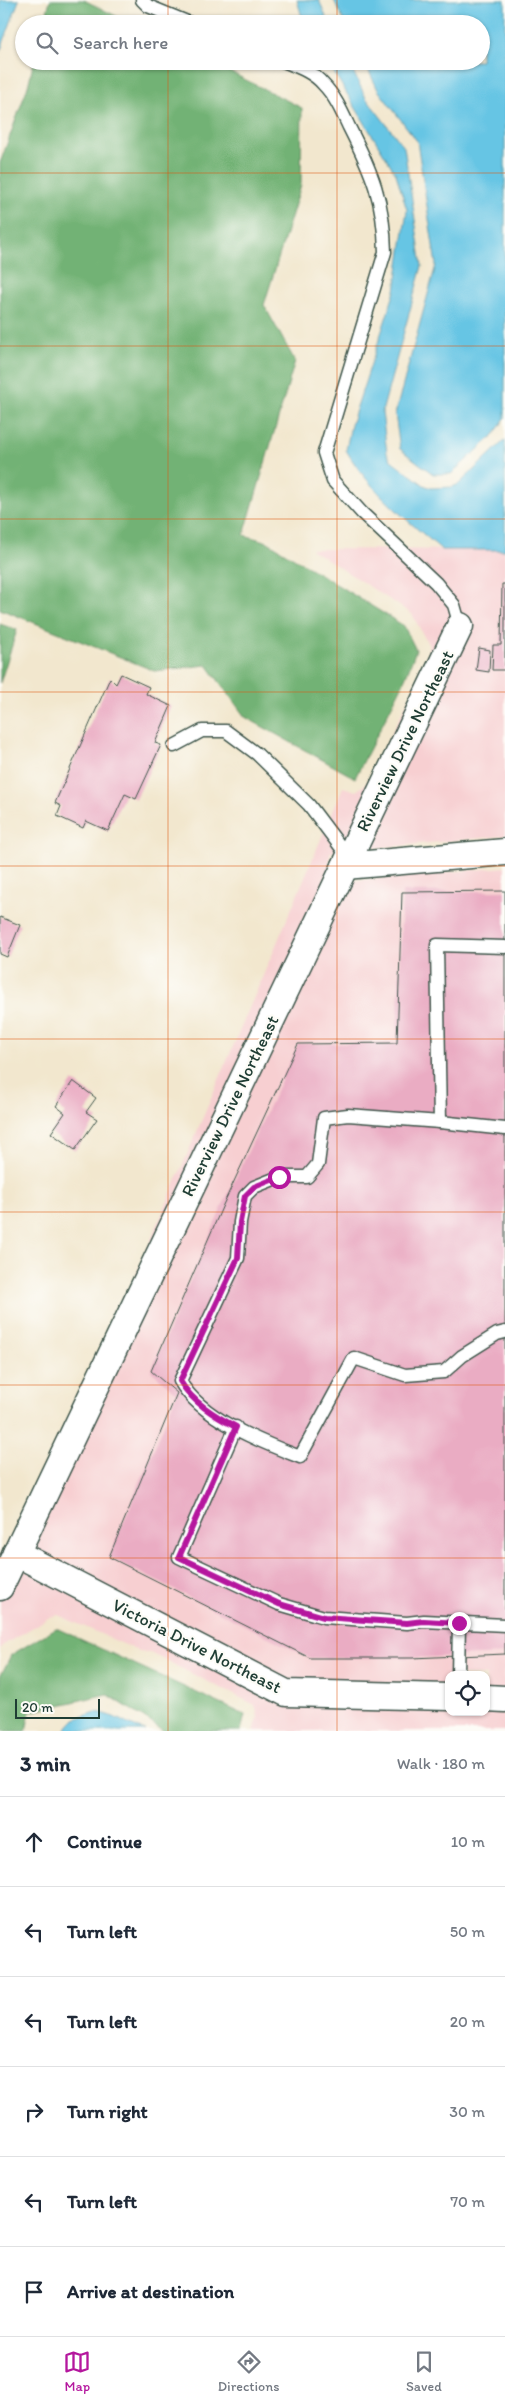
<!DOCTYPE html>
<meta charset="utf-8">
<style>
body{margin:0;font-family:Itim,sans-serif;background:#f6f6f7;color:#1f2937}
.controls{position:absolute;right:15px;bottom:15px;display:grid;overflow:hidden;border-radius:10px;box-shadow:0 1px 4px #0004}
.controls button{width:45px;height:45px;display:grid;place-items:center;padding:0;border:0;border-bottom:1px solid #e0e1e3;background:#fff;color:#1f2937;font:25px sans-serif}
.scale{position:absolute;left:15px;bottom:12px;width:85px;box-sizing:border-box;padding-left:5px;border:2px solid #1f3d34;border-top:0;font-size:14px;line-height:18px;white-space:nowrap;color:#1f3d34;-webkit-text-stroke:4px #fdfcf7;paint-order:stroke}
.stop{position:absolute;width:15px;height:15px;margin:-11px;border:4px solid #b5179e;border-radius:50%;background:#fff}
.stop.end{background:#b5179e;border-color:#fff;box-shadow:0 1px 5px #0008}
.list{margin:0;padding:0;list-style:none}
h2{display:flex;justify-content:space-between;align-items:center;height:65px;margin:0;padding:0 20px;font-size:21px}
h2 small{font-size:16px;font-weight:400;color:#747a83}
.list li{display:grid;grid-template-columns:32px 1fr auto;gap:15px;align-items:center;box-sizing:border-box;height:90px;padding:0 20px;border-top:1px solid #e0e1e3}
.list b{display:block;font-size:19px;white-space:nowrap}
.list em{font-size:16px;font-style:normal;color:#747a83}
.icon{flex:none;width:28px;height:28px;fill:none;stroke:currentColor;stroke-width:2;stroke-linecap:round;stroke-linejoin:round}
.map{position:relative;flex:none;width:505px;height:1731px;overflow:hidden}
.search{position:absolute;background:#fff;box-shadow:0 1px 4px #0004;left:15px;right:15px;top:15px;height:55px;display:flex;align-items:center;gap:12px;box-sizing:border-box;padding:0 18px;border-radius:28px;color:#747a83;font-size:19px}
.sheet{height:605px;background:#fff}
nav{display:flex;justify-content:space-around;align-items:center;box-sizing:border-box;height:70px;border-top:1px solid #e0e1e3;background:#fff;font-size:14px;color:#747a83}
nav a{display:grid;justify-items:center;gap:2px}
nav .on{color:#b5179e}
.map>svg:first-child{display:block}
.built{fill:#f7cfd1;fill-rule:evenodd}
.forest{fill:#72b274;stroke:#487854}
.water{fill:#66c5e4;stroke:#42818c}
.building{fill:#eaacc3}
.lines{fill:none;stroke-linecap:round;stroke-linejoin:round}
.service-casing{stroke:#3f564b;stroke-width:15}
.minor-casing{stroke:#3f564b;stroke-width:29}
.service{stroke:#fff;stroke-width:12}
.minor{stroke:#fff;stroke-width:26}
.route{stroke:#b5179e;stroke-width:6}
.grid{fill:none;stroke:#de580e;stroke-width:1;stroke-opacity:0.55}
.labels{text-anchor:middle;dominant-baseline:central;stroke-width:4.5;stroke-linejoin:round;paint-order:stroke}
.street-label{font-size:18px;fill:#1f3d34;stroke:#fdfcf7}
</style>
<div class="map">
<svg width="505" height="1731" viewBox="0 0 505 1731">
<rect width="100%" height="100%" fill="#fdfcf7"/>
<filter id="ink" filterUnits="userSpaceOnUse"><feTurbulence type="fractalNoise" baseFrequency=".02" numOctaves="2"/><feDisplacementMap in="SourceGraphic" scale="10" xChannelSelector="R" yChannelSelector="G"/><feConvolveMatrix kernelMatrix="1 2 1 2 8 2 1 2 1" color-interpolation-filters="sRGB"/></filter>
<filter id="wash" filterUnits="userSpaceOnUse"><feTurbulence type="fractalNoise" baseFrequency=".0096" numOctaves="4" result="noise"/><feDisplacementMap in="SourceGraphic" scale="20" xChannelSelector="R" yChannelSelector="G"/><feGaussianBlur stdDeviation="1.12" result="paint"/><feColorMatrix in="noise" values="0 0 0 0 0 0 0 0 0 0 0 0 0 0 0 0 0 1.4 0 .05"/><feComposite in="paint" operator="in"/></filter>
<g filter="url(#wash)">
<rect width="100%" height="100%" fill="#f2e7ce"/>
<path class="built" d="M311,549L505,550V836L330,852L329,883L505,867V1731H254L258,1717L255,1705L150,1653L139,1651L58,1615L50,1617L5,1644L0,1649V1596L343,787L356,791L367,783L414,689L428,654L429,646L412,614ZM449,1675H486V1712H449Z"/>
<g class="forest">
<polygon points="50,0 84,0 132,24 44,24"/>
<polygon points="34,61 208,61 302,108 301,185 264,305 295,361 244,535 268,542 404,626 416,650 403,684 355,778 245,717 207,665 155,671 0,609 0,163 28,86"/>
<polygon points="0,624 17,630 0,683"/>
<polygon points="56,1628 245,1715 241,1731 164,1731 107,1694 30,1712 26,1731 0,1731 0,1677 11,1655"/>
</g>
<g class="water">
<polygon points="0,0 19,0 0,52"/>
<polygon points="297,0 319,0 329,24 304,24"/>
<polygon points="334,0 505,0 505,418 494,435 451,474 433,474 400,449 395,414 436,265 417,141 378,90 364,61 481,61 481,24 345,24"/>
<path d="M327,61H348L366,98L404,147L422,266L382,412L387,453L391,460L424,485L431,488L452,487L459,484L505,440V550H442C407,520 369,490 346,450L351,425L395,291L407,210L396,174Z"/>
<path d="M96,1712C114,1714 128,1726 146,1731H64L75,1719Z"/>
</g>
<g id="blocks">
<g class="building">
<polygon points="502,584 505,584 505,670 492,670 493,645 501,645"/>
<polygon points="479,648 490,650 489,672 476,670"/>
<polygon points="121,674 149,687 146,694 171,706 155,743 161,745 136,799 125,794 108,831 86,821 83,828 57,816 61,806 55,803 110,678 116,684"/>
<polygon points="505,891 505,1654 412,1658 310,1658 109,1557 177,1393 151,1371 223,1205 298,1044 397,1043 402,892"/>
<polygon points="0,917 20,925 7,957 0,954"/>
<polygon points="73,1081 96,1098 86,1112 97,1119 75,1150 51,1133 65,1113 56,1106"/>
</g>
</g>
</g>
<g filter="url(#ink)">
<use href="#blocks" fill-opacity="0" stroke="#3f564b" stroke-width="1"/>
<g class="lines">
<defs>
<g id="service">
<polyline points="142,0 148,6 192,24"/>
<path d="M283,61C298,67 313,72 323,84C335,96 342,112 349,127C372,172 384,201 385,252L324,453L333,481L362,513L436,583L454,605L460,626"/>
<polyline points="174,746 202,731 226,731 257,754 309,805 349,858"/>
<polyline points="505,947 437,945 440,1122 505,1129"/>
<path d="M440,1122L348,1115L324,1118L318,1164L307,1177H279L254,1187L245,1196L240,1222L238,1258L180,1381C200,1418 261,1442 300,1457L354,1358L405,1375L444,1372L462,1356L497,1334L505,1332"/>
<polyline points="236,1427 179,1557 279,1604 324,1617 407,1623 424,1621 505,1625"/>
<polyline points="458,1675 459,1623"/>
</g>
<g id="minor">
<polyline points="345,866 505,852"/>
<polyline points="16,1553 286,1693 449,1697"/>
<polyline points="0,1587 460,626"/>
<polyline points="486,1698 505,1699"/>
</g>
</defs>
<use href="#service" class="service-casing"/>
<use href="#minor" class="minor-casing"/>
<use href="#service" class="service"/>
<use href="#minor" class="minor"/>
</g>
</g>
<g class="lines" filter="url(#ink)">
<path class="route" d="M279,1177L254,1187L245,1196L240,1222L238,1258L180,1381C192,1402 215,1416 236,1427L179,1557L279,1604L324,1617L407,1623L424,1621L459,1623"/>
</g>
<path class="grid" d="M168,0V24M337,0V24M168,61V1731M337,61V1731M0,173H505M0,346H505M0,519H505M0,692H505M0,866H505M0,1039H505M0,1212H505M0,1385H505M0,1558H505"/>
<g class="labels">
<g class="street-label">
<text transform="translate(405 741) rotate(-64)">Riverview Drive Northeast</text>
<text transform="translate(230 1106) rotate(-64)">Riverview Drive Northeast</text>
<text transform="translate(197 1646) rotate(27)">Victoria Drive Northeast</text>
</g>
</g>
</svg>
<div class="controls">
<button><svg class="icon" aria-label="locate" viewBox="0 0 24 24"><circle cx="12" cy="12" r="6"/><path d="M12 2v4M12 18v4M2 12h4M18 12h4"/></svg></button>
</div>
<div class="scale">20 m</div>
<div class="stop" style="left:279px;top:1177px"></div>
<div class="stop end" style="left:459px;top:1623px"></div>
<div class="search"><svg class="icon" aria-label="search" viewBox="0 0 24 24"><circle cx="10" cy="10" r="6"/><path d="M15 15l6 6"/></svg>Search here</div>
</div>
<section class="sheet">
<h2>3 min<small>Walk · 180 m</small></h2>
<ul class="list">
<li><svg class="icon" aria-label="ahead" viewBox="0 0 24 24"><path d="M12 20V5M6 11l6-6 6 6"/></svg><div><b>Continue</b></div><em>10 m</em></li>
<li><svg class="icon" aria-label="left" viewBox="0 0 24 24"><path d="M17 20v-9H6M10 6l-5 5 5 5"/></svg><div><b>Turn left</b></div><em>50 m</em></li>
<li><svg class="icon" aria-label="left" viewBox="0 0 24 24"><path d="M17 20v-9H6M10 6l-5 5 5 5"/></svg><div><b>Turn left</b></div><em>20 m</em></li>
<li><svg class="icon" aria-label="right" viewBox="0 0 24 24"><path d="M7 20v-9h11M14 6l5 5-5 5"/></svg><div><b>Turn right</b></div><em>30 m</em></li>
<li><svg class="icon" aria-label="left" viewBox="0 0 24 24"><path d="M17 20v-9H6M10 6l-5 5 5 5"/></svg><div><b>Turn left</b></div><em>70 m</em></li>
<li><svg class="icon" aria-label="arrive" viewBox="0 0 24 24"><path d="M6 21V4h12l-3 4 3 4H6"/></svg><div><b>Arrive at destination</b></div></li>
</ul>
</section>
<nav>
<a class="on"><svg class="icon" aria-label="map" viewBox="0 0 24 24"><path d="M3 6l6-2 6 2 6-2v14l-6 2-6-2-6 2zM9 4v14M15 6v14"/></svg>Map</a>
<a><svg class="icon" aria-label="directions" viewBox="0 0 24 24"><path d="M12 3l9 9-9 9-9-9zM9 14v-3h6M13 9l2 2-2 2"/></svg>Directions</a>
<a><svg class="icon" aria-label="saved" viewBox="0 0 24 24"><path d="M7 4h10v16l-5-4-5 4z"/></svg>Saved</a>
</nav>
